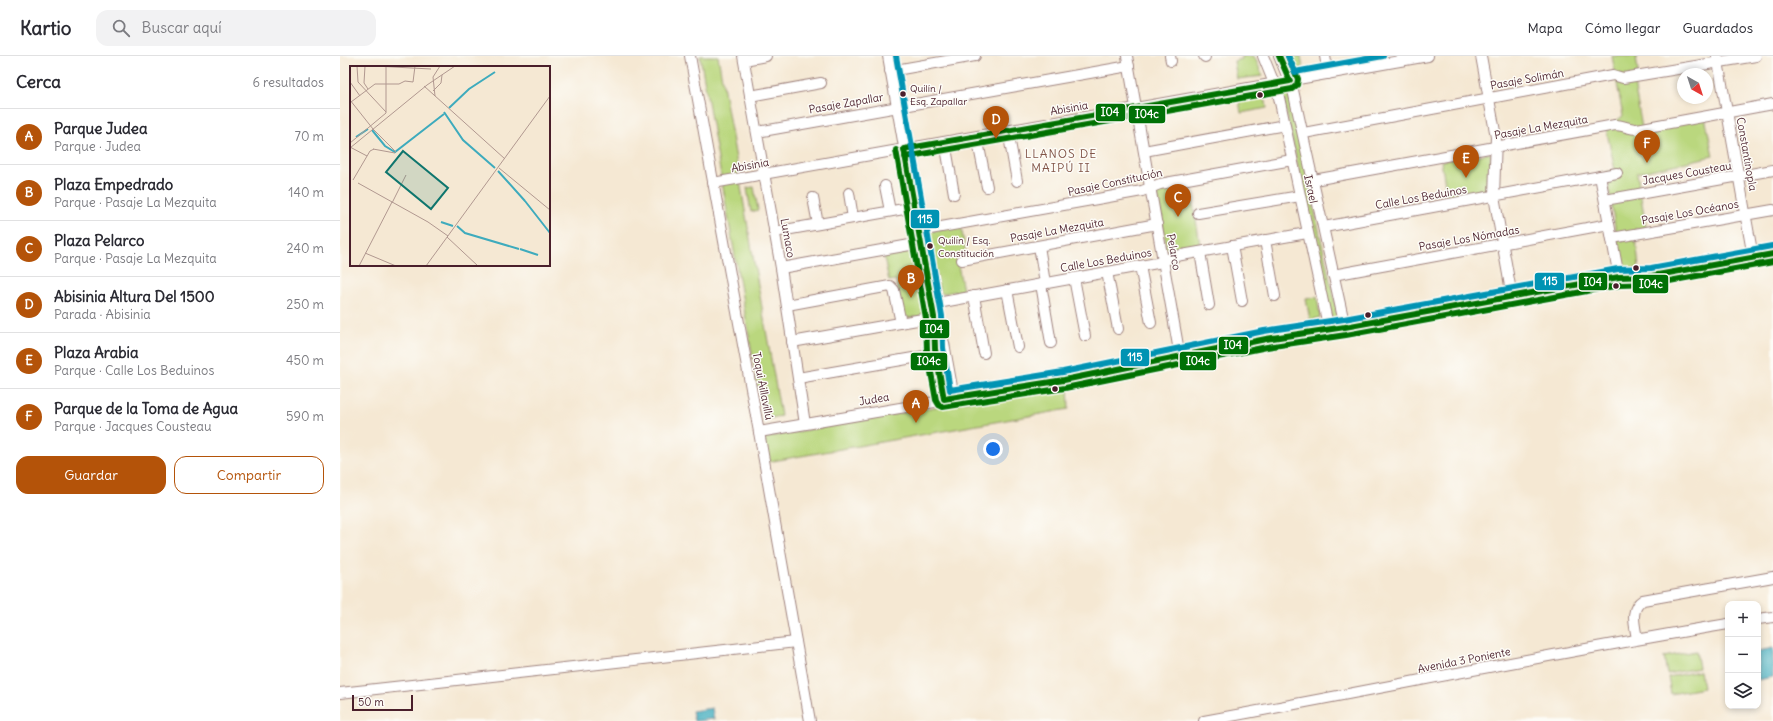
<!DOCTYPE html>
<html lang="es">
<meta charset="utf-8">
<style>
body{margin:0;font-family:Delius,sans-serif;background:#f2f2f3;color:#2b2b33}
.controls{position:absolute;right:12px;bottom:12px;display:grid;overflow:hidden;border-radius:8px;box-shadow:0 2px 6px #0003}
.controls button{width:36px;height:36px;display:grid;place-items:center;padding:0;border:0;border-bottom:1px solid #e1e1e2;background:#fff;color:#2b2b33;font:20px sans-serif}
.compass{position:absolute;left:1337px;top:12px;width:36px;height:36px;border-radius:50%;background:#fff;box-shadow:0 2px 6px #0003;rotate:141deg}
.scale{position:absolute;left:12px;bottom:10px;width:61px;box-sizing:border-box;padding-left:4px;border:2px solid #4a1f2b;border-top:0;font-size:11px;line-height:14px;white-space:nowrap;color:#4a1f2b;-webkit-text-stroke:3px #fdfcf7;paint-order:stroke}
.you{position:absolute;left:653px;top:393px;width:14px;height:14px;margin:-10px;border:3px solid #fff;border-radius:50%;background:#1a73e8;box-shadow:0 0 0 6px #1a73e833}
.badge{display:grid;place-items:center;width:26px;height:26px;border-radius:50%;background:#b45309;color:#fff;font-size:13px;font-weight:700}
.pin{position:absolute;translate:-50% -33px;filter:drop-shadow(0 1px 2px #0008)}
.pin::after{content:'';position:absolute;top:21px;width:14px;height:12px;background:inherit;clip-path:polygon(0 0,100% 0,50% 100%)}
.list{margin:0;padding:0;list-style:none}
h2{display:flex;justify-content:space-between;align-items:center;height:52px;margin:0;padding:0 16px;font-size:17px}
h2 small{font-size:13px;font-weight:400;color:#7c7c81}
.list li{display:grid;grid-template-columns:26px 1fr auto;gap:12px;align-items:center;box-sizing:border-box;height:56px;padding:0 16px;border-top:1px solid #e1e1e2}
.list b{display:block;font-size:15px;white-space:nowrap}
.list p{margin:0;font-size:13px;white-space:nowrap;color:#7c7c81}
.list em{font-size:13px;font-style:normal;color:#7c7c81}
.actions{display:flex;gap:8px;padding:12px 16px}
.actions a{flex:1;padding:9px 0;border:1px solid #b45309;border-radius:12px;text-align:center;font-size:14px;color:#b45309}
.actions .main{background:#b45309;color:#fff}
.icon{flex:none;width:22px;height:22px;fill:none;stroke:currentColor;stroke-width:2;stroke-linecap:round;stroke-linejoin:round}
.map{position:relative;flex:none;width:1433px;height:665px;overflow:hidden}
header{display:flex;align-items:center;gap:24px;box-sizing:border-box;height:56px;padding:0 20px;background:#fff;border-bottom:1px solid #e1e1e2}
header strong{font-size:19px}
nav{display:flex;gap:22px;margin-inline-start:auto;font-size:14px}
.search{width:280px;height:36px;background:#f2f2f3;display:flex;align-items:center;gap:10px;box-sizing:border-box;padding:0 14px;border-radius:12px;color:#7c7c81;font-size:15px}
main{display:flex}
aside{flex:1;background:#fff}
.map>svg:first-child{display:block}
.green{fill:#bad77e;stroke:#827b54}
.water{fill:#3eabbd;stroke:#446574}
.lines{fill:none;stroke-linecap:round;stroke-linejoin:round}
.minor-casing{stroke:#a0847f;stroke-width:12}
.minor{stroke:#fff;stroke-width:10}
.bus-1-casing{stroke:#fdfcf7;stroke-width:9}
.bus-2-casing{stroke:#fdfcf7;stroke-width:9}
.bus-3-casing{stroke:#fdfcf7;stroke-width:9}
.bus-1{stroke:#007106;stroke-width:6}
.bus-2{stroke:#007106;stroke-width:6}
.bus-3{stroke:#0093b3;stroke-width:6}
.bus-dot{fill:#4a1f2b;stroke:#fdfcf7;stroke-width:1.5}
.labels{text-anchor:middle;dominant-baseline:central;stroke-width:3;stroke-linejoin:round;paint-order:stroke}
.bus-label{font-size:10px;fill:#4a1f2b;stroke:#fdfcf7;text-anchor:start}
.street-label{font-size:11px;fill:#4a1f2b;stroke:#fdfcf7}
.neighbourhood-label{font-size:12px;letter-spacing:1px;fill:#825548;stroke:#fdfcf7}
.inset-river{fill:none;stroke:#3eabbd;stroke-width:2}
.inset-road{fill:none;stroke:#b19890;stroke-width:1}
.view{fill:#0f766e;fill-opacity:0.15;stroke:#0f766e;stroke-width:2}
.inset-edge{fill:none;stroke:#4a1f2b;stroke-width:2}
.line-badge{stroke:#fdfcf7;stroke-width:1.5}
.badge-label{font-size:11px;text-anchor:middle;font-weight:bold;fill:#fff}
</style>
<header>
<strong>Kartio</strong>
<div class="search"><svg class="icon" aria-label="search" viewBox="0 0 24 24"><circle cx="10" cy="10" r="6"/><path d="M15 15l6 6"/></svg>Buscar aquí</div>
<nav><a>Mapa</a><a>Cómo llegar</a><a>Guardados</a></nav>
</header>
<main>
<aside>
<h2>Cerca<small>6 resultados</small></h2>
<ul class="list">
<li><span class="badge">A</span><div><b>Parque Judea</b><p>Parque · Judea</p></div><em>70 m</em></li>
<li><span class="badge">B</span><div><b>Plaza Empedrado</b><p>Parque · Pasaje La Mezquita</p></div><em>140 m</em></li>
<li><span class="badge">C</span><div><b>Plaza Pelarco</b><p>Parque · Pasaje La Mezquita</p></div><em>240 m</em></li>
<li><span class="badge">D</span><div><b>Abisinia Altura Del 1500</b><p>Parada · Abisinia</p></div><em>250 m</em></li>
<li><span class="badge">E</span><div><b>Plaza Arabia</b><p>Parque · Calle Los Beduinos</p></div><em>450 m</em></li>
<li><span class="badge">F</span><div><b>Parque de la Toma de Agua</b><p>Parque · Jacques Cousteau</p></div><em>590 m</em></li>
</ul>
<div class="actions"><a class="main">Guardar</a><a>Compartir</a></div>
</aside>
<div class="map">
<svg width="1433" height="665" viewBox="0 0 1433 665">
<rect width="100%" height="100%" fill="#fdfcf7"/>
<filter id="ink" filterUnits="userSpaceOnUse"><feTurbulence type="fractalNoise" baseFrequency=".025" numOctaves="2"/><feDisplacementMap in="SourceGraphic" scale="8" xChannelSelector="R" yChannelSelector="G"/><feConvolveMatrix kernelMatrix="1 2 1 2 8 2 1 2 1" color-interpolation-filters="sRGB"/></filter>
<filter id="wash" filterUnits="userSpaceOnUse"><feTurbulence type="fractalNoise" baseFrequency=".012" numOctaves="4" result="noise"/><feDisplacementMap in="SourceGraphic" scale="16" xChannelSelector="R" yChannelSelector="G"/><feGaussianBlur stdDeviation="0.9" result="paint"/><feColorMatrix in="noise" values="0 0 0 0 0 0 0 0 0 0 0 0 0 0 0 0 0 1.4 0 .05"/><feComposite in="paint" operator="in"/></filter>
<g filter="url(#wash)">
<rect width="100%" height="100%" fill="#f5e8d3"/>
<g class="green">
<polygon points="360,0 378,0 441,360 427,363 421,332 418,332"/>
<polygon points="902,0 914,0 923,20 897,23 894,5 902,3"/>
<polygon points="950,0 961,0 963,12 955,13"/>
<polygon points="1272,0 1296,0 1298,16 1294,27 1302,72 1365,61 1373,100 1297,117 1306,171 1295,173 1299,212 1282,214 1266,116 1275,114 1266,72 1283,60"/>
<polygon points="947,29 999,265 994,267 992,266 941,32"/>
<polygon points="925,39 927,52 901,57 899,44"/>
<polygon points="1151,97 1148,139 1108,146 1101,105"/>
<polygon points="850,129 860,188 827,194 817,135"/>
<polygon points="414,131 418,154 411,156 407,132"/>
<polygon points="621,170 626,198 616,199 623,234 600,238 588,176"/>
<polygon points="574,190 586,259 563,263 556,224 549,225 543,196"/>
<polygon points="977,241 980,260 979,262 970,264 966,243"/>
<polygon points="728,327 729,353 427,406 423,382"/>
<polygon points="1356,595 1359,612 1327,618 1324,601"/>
<polygon points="1360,615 1363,632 1331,638 1328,621"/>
</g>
<g class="water">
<polygon points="1433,592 1433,621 1418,624 1418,595"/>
<polygon points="372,652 374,663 354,665 352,655"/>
</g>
</g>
<g filter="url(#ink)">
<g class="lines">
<defs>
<g id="minor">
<polyline points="350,0 419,376 470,665"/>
<polyline points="403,0 441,212 465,368"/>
<polyline points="548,0 594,261 604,287 614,342"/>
<polyline points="787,0 840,301"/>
<polyline points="830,0 831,5"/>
<polyline points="864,0 865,1"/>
<polyline points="923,0 938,37 989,274"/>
<polyline points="939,0 953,34 1005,271"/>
<polyline points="985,0 988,18"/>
<polyline points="1141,0 1156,81 1154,140 1172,241"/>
<polyline points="1377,0 1413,201"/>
<polyline points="404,4 426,0"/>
<polyline points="550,15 635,0"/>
<polyline points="410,40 481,27"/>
<polyline points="668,75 677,125"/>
<polyline points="417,76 789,10"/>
<polyline points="964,77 1273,19 1283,22 1416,0"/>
<polyline points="637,81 647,131"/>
<polyline points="605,86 614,138"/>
<polyline points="804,95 945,69"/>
<polyline points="1260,120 1279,221"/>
<path d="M974,124L1275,69C1283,69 1289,73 1297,73L1433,48"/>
<polyline points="373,127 1088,0"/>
<polyline points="545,130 550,155"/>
<polyline points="509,137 513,162"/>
<polyline points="473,142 478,168"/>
<polyline points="1265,144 1433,114"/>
<polyline points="858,157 960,140"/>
<polyline points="984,171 1277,117"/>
<polyline points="579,175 802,135 820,128 952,104"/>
<polyline points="434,176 575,151"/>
<polyline points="1272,182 1433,154"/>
<polyline points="925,184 935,240"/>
<polyline points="699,190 705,227"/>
<polyline points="892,190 902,245"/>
<polyline points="860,196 869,249"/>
<polyline points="622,204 817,168"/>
<polyline points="800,210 811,267"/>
<polyline points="441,212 581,187"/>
<polyline points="767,216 778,273"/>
<polyline points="993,219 1269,168"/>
<polyline points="734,222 745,280"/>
<polyline points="701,228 711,287"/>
<polyline points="667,234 678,291"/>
<polyline points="634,240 644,297"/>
<polyline points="592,248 817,207 836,200 967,177"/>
<polyline points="447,249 550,230 554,234 561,267"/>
<polyline points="594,265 595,293 604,343"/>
<polyline points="452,286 594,261"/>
<polyline points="458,322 596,298"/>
<polyline points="419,376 724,324 926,283 1005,271 1279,221 1312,220 1433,198"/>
<polyline points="1418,563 1433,561"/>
<path d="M1297,583C1295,569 1289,553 1303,544L1433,521"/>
<polyline points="0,637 456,586"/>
<path d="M864,665C1039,633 1213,597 1388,568"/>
</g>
</defs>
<use href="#minor" class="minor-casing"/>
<use href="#minor" class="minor"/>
<defs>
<g id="bus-1">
<polyline points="564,93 594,261 595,293 604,343 724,324 926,283 1005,271 1279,221 1312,220 1433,198"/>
<polyline points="564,93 950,25 939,0"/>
</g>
<g id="bus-2">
<polyline points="556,94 586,262 587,294 596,344 599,349 603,351 725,332 927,291 1006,279 1280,229 1313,228 1433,206"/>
<polyline points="565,101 952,33 957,29 958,23 948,0"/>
</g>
<g id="bus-3">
<polyline points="556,0 602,260 603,292 610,334 723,316 924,275 1004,263 1278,213 1311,212 1432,190"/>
<polyline points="948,0 955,16 1043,0"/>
</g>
</defs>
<use href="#bus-1" class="bus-1-casing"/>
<use href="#bus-2" class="bus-2-casing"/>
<use href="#bus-3" class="bus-3-casing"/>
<use href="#bus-1" class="bus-1"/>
<use href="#bus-2" class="bus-2"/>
<use href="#bus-3" class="bus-3"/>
</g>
</g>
<g class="bus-dot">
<circle cx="563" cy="38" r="3.5"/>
<circle cx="920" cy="39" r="3.5"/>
<circle cx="590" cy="190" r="3.5"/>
<circle cx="1296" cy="212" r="3.5"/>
<circle cx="1276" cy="230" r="3.5"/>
<circle cx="1028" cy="259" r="3.5"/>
<circle cx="715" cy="333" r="3.5"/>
</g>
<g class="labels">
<g class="bus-label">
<text x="570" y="32">Quilín /<tspan x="570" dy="13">Esq. Zapallar</tspan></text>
<text x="598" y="184">Quilín / Esq.<tspan x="598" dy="13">Constitución</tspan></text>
</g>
<g class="street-label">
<text transform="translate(1187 23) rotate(-10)">Pasaje Solimán</text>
<text transform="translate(506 47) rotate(-10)">Pasaje Zapallar</text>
<text transform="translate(729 52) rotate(-10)">Abisinia</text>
<text transform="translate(1201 71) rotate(-10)">Pasaje La Mezquita</text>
<text transform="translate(1407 98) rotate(80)">Constantinopla</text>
<text transform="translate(410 109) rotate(-10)">Abisinia</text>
<text transform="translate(1347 117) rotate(-10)">Jacques Cousteau</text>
<text transform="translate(775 126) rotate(-12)">Pasaje Constitución</text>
<text transform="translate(971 133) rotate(78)">Israel</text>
<text transform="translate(1081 141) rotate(-10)">Calle Los Beduinos</text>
<text transform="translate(1350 156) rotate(-10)">Pasaje Los Océanos</text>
<text transform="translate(717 174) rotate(-10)">Pasaje La Mezquita</text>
<text transform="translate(448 182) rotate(80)">Lumaco</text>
<text transform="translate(1129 182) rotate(-10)">Pasaje Los Nómadas</text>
<text transform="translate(834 196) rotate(80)">Pelarco</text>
<text transform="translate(766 204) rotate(-10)">Calle Los Beduinos</text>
<text transform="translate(423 330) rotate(79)">Toqui Aillavillú</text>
<text transform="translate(534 343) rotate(-10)">Judea</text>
<text transform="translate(1124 604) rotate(-11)">Avenida 3 Poniente</text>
</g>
<g class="neighbourhood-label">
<text x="721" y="97">LLANOS DE<tspan x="721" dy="14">MAIPÚ II</tspan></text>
</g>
</g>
<g transform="translate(10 10)">
<rect width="200" height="200" fill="#f5e8d3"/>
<path class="inset-river" d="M99,42L119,23L145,6M94,46L113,74L145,102M22,64L35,80L45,86L94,48M6,71L18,63M148,105L175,135M175,135L200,167M91,156L103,160M107,160L115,167L169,183M170,183L188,189"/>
<path class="inset-road" d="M7,0L8,16L36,46M15,0L14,17L18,23M24,0L81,3M0,16L10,30M74,20L155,93M83,25L91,17L92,9M85,30L83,11L90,0M0,34L23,63M1,36L25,18H49L55,15L63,16L65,0M23,63L46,86M0,77L36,47V1M0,81L17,90M0,82L77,19L105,0M23,83L45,87M149,102L200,144M3,114L20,85L24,83M8,117L78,156L98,170M42,137L56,109M97,171L128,200M15,187L46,200M9,200L42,136M76,200L200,30"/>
<path class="view" d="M53,85L98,122L81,143L36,106Z"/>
<rect width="200" height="200" class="inset-edge"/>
</g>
<g class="line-badge">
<rect x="755" y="47" width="31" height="19" rx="4" fill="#007106"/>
<rect x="788" y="49" width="38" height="19" rx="4" fill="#007106"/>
<rect x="570" y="153" width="30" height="20" rx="4" fill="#0093b3"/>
<rect x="1194" y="216" width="31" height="19" rx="4" fill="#0093b3"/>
<rect x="1238" y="216" width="30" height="19" rx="4" fill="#007106"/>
<rect x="1292" y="218" width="37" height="20" rx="4" fill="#007106"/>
<rect x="579" y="263" width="31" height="20" rx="4" fill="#007106"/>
<rect x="878" y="280" width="31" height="19" rx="4" fill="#007106"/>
<rect x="780" y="292" width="30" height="19" rx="4" fill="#0093b3"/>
<rect x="839" y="295" width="38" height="20" rx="4" fill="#007106"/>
<rect x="570" y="296" width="38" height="19" rx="4" fill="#007106"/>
</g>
<g class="badge-label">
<text x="770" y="60">I04</text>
<text x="807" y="62">I04c</text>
<text x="585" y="167">115</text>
<text x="1210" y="229">115</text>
<text x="1253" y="230">I04</text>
<text x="1311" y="232">I04c</text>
<text x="594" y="277">I04</text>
<text x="893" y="293">I04</text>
<text x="795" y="305">115</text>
<text x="858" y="309">I04c</text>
<text x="589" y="309">I04c</text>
</g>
</svg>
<div class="controls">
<button>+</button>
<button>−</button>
<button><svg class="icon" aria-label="layers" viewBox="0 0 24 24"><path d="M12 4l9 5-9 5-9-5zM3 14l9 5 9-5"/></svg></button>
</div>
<svg class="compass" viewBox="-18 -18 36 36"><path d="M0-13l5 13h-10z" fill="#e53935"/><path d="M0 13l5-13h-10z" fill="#7c7c81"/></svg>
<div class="scale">50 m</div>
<div class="you"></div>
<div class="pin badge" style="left:576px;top:367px">A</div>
<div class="pin badge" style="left:571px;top:242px">B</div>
<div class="pin badge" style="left:838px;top:161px">C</div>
<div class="pin badge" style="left:656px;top:83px">D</div>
<div class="pin badge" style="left:1126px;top:122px">E</div>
<div class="pin badge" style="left:1307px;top:107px">F</div>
</div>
</main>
